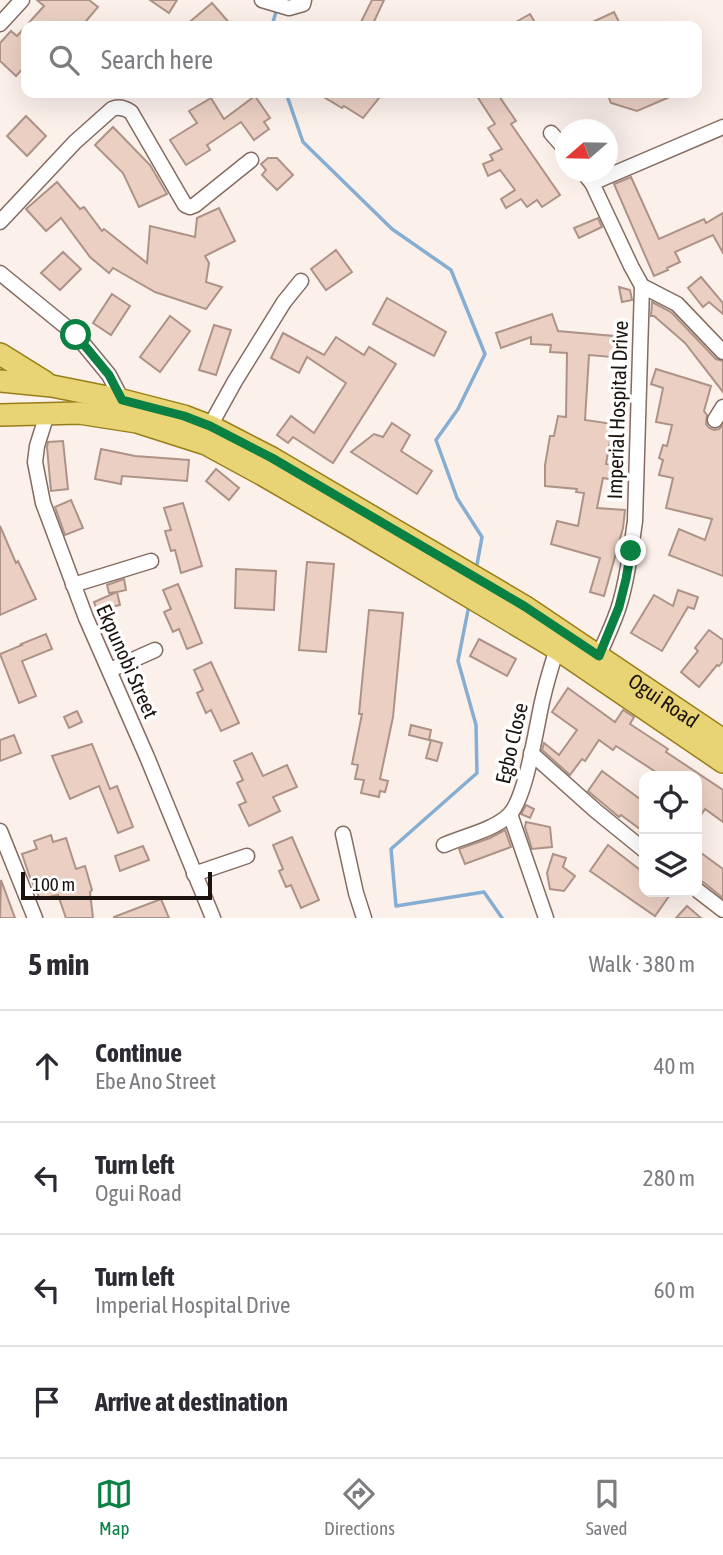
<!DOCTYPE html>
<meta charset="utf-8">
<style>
body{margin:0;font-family:"Asap Condensed",sans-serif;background:#f7f7f7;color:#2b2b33}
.controls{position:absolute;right:21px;bottom:21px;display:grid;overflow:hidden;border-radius:14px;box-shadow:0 7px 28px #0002}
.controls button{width:63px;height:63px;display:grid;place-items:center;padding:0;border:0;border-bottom:2px solid #e1e1e2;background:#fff;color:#2b2b33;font:35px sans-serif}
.compass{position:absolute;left:555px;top:119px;width:63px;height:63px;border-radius:50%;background:#fff;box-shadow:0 7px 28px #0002;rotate:250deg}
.scale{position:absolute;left:21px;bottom:18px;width:191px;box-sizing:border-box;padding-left:7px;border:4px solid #1c130f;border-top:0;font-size:19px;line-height:24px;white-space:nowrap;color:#1c130f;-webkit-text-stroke:5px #fff;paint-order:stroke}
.stop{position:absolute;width:21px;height:21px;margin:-16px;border:5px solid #0b8043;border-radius:50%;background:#fff}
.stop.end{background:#0b8043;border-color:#fff;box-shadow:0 2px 7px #0008}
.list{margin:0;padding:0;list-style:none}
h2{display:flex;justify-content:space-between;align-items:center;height:91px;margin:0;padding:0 28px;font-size:30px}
h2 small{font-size:23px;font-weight:400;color:#7c7c81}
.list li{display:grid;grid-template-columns:46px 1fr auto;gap:21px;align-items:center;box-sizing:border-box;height:112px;padding:0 28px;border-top:2px solid #e1e1e2}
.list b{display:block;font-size:26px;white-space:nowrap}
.list p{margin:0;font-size:23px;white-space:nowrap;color:#7c7c81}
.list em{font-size:23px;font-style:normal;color:#7c7c81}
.icon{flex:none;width:38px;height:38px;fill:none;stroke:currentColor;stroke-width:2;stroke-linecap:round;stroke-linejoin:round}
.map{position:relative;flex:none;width:723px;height:918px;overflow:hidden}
.search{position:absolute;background:#fff;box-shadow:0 7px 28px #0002;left:21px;right:21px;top:21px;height:77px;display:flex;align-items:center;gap:18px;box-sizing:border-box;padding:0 24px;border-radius:14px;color:#7c7c81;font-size:26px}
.sheet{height:539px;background:#fff}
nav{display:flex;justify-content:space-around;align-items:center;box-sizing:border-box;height:98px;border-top:2px solid #e1e1e2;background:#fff;font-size:19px;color:#7c7c81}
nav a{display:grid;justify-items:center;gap:4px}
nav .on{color:#0b8043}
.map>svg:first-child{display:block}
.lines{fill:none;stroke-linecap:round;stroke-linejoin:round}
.stream{stroke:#85aed2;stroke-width:3.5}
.building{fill:#ebcfc3;stroke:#ad9387;stroke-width:2}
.minor-casing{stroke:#846c61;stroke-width:17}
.primary-casing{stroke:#987e16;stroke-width:24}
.minor{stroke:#fff;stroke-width:14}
.primary{stroke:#e9d475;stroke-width:21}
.route{stroke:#0b8043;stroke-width:9}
.labels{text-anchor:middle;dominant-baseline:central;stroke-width:7;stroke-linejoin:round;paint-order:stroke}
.street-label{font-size:21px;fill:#1c130f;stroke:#fff}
</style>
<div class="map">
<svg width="723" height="918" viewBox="0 0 723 918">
<rect width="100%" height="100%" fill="#fcf0eb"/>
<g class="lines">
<g class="stream">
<polyline points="272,26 277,8"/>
<polyline points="286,93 303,142 392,229 451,270 485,354 458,409 436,440 457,498 482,537 476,570"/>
<polyline points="469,605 458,661 476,725 477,773 391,849 396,906 484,892 502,918"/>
</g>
</g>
<g class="building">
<polygon points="37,0 89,0 98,7 82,26 26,26 26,65 16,76 0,61 0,43 11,31 17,36 44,6"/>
<polygon points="150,0 177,0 169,13"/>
<polygon points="372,0 384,0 372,26 359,26"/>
<polygon points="212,3 232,26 185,26"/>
<polygon points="614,12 621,26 584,26"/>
<polygon points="530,14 537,26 509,26"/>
<polygon points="317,93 383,93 363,118 344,106 342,108"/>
<polygon points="475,93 497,93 516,121 511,124 560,195 542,207 537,200 527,207 521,199 506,208 501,199 515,190 500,170 488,176 483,164 493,160 490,155 502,149 488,128 495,124"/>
<polygon points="607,93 679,93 637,111 611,103"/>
<polygon points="255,96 270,118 264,122 269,129 254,140 241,122 207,145 210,150 186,165 170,140 197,123 189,111 211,98 224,119"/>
<polygon points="26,116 46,136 27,156 7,136"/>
<polygon points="113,127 150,165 167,194 139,207 123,173 95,145"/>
<polygon points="268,158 277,158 293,175 277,190 262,175 266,170 261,164"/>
<polygon points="631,177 659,239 704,219 706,223 723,213 723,253 713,235 675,252 680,262 667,268 668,270 654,276 614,184"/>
<polygon points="57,182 80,209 84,207 102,231 104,229 147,263 150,226 195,237 197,218 219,208 235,241 205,256 209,263 206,282 222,287 206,309 155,292 113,268 109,273 90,257 61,218 46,231 26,209"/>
<polygon points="598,218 602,227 579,238 574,228"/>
<polygon points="336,250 352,272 326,290 311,269"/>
<polygon points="63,252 81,269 60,290 41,273"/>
<polygon points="701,277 723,303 723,314 709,302 703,307 688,288"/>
<polygon points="619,287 630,290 632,300 622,302"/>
<polygon points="112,294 130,306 111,335 93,323"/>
<polygon points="387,298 446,332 434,356 373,324"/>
<polygon points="652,302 671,312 716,359 723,361 723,392 685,343 654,316 651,316"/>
<polygon points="552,314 558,331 625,337 624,358 589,355 585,420 613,424 606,464 612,465 609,479 603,478 597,508 625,510 623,528 604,596 590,592 600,558 551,544 557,521 578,526 584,493 576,492 577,489 545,486 545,465 550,436 554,436 558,416 566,417 567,353 550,352 551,345 531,344 531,337 501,348 496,333"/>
<polygon points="170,316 190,331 160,372 140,357"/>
<polygon points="214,325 231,330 216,375 199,370"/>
<polygon points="283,333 324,355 336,337 364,355 369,347 396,364 333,463 293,437 288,443 277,435 291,416 314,433 346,383 307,357 299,373 271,358"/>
<polygon points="656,369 711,386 704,411 707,415 706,424 709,428 714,430 719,429 723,425 723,576 669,555 679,529 705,540 712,519 666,508 673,478 659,475 663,460 659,458 663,445 667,446 672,425 656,422 663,388 651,384"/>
<polygon points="392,423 410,435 401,451 432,471 417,494 351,452 374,434 383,437"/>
<polygon points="63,441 68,489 51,491 47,447 48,442"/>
<polygon points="101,449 135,456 189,460 187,481 122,476 121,484 95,479"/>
<polygon points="216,469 239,488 229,500 206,481"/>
<polygon points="71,500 83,528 65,535 55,507"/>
<polygon points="183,503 202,566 181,573 175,550 171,551 165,531 171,530 164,508"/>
<polygon points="0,526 16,563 18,561 36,599 0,615"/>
<polygon points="307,562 334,564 326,652 299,650"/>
<polygon points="236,569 276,571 274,610 235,608"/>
<polygon points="124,579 126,590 117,592 120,605 97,610 94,602 117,592 109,593 107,585"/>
<polygon points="178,584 202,643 187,649 179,629 173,632 164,612 171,609 163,590"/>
<polygon points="678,590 698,597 694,609 688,607 662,651 631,633 654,595 673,606"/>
<polygon points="369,610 403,613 393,717 380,779 388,781 385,792 380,791 379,797 361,793 364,780 355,779 358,765 352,764 362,714 359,714"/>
<polygon points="709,630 723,640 723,661 719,666 717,665 699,687 681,672 698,651 695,648"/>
<polygon points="46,634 52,649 22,661 36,696 19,703 0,654 22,645 21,644"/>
<polygon points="479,639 516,659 507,676 470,656"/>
<polygon points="211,662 239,723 221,731 211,710 206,713 197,693 203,690 194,670"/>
<polygon points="568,688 615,722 623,710 634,717 630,724 668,749 666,752 723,790 723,822 705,809 697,821 697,776 662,776 616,746 613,750 599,740 585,761 582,759 570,775 542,750 544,743 559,755 577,730 552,712"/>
<polygon points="77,711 82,722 69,728 64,717"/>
<polygon points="411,725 431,730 429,740 409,735"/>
<polygon points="14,735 21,753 0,761 0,740"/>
<polygon points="431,740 442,743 437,761 426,758"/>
<polygon points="92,744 110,789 117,786 133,827 118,833 99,786 70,799 52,756"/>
<polygon points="252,753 263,776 287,765 297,787 273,797 280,811 249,826 239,805 246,802 237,783 243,780 234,761"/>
<polygon points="602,771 644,802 644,832 621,815 619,817 588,791"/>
<polygon points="526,805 534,809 530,818 521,814"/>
<polygon points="526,822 550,827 552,847 532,849 525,827"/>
<polygon points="505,830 511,847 465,864 459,849 490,838"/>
<polygon points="51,835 53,842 66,838 76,869 85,866 92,890 90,892 93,918 66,918 58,895 40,899 29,875 22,854 37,849 34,841"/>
<polygon points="292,837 319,900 301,908 291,885 286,887 279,871 283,869 273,845"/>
<polygon points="608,845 644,873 644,892 672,892 655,916 590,871"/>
<polygon points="143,846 149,860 120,871 115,856"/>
<polygon points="697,850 723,869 723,898 703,882 697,881"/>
<polygon points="553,854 566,858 563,867 575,876 564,891 550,889 547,873"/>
<polygon points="1,880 15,918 0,918"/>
<polygon points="161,899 169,918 114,918 114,917"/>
<polygon points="687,906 701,918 676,918"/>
</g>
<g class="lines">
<defs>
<g id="minor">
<polyline points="262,0 289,8 303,4 304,0"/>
<polyline points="0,24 22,0"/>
<polyline points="551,133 566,150"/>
<polyline points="583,172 592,183 631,266 642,286 677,304 723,352"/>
<polyline points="592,183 723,127"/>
<path d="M0,222L75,142L112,109C119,106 125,108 131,112L185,205L190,207L195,205L251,160"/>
<polyline points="0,273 76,335 109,375 122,400"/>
<polyline points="47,414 37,446 35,462 43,503 86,618 147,757 213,918"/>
<polyline points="715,420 723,407"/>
<polyline points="210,426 235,381 284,302 301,281"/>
<polyline points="73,585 151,561"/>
<path d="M599,655C606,638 615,621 620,603C628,576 631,549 635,521L642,286"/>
<polyline points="110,670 155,650"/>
<polyline points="531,753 596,811 644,850"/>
<polyline points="510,814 546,918"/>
<polyline points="0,831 35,918"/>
<polyline points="343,834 356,893 364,918"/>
<path d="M444,845C464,836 491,831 508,816C526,800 536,728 542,702C546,684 551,667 557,649"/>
<polyline points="194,874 247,856"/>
<polyline points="697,890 723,910"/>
</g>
<g id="primary">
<polyline points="0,354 45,382"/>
<path id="s1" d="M0,381L52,386L122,400L184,416L210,426L272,458L524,606L723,740"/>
<polyline points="0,415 79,413 137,422 206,444 263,475 353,527 557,649 723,762"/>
</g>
</defs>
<use href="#minor" class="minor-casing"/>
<use href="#primary" class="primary-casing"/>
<use href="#minor" class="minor"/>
<use href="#primary" class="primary"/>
</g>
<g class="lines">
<polyline class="route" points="76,335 109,375 122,400 184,416 210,426 272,458 524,606 599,656 619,607 626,579 631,551"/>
</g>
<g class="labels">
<g class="street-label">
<text transform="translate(617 410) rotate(-88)">Imperial Hospital Drive</text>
<text transform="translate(128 661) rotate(66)">Ekpunobi Street</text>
<text stroke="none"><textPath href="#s1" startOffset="746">Ogui Road</textPath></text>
<text transform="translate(511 743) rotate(-77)">Egbo Close</text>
</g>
</g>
</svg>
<div class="controls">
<button><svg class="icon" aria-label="locate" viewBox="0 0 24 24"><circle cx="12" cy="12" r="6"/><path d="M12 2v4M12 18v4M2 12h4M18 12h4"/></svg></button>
<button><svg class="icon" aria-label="layers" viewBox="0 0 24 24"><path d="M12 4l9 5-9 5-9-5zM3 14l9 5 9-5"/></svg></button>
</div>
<svg class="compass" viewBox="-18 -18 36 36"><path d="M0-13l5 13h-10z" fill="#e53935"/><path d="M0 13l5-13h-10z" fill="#7c7c81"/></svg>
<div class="scale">100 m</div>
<div class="stop" style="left:76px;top:335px"></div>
<div class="stop end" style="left:631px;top:551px"></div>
<div class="search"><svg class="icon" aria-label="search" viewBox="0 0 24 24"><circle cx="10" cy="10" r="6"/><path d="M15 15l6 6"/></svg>Search here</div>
</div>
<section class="sheet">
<h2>5 min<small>Walk · 380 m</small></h2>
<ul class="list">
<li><svg class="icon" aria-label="ahead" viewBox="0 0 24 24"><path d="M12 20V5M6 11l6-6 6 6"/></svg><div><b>Continue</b><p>Ebe Ano Street</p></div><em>40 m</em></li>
<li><svg class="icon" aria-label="left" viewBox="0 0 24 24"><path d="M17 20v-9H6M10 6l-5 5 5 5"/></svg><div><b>Turn left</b><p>Ogui Road</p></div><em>280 m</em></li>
<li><svg class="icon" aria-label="left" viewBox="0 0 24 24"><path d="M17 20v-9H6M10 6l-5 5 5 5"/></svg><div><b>Turn left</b><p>Imperial Hospital Drive</p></div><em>60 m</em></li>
<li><svg class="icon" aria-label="arrive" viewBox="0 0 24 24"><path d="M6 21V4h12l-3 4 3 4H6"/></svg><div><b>Arrive at destination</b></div></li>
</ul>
</section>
<nav>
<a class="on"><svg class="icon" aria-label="map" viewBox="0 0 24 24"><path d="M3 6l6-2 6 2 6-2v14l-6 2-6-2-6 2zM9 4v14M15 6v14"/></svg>Map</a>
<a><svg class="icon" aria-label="directions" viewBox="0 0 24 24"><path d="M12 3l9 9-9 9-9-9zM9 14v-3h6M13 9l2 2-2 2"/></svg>Directions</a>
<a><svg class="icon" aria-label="saved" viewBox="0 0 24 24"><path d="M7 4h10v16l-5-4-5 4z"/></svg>Saved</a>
</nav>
